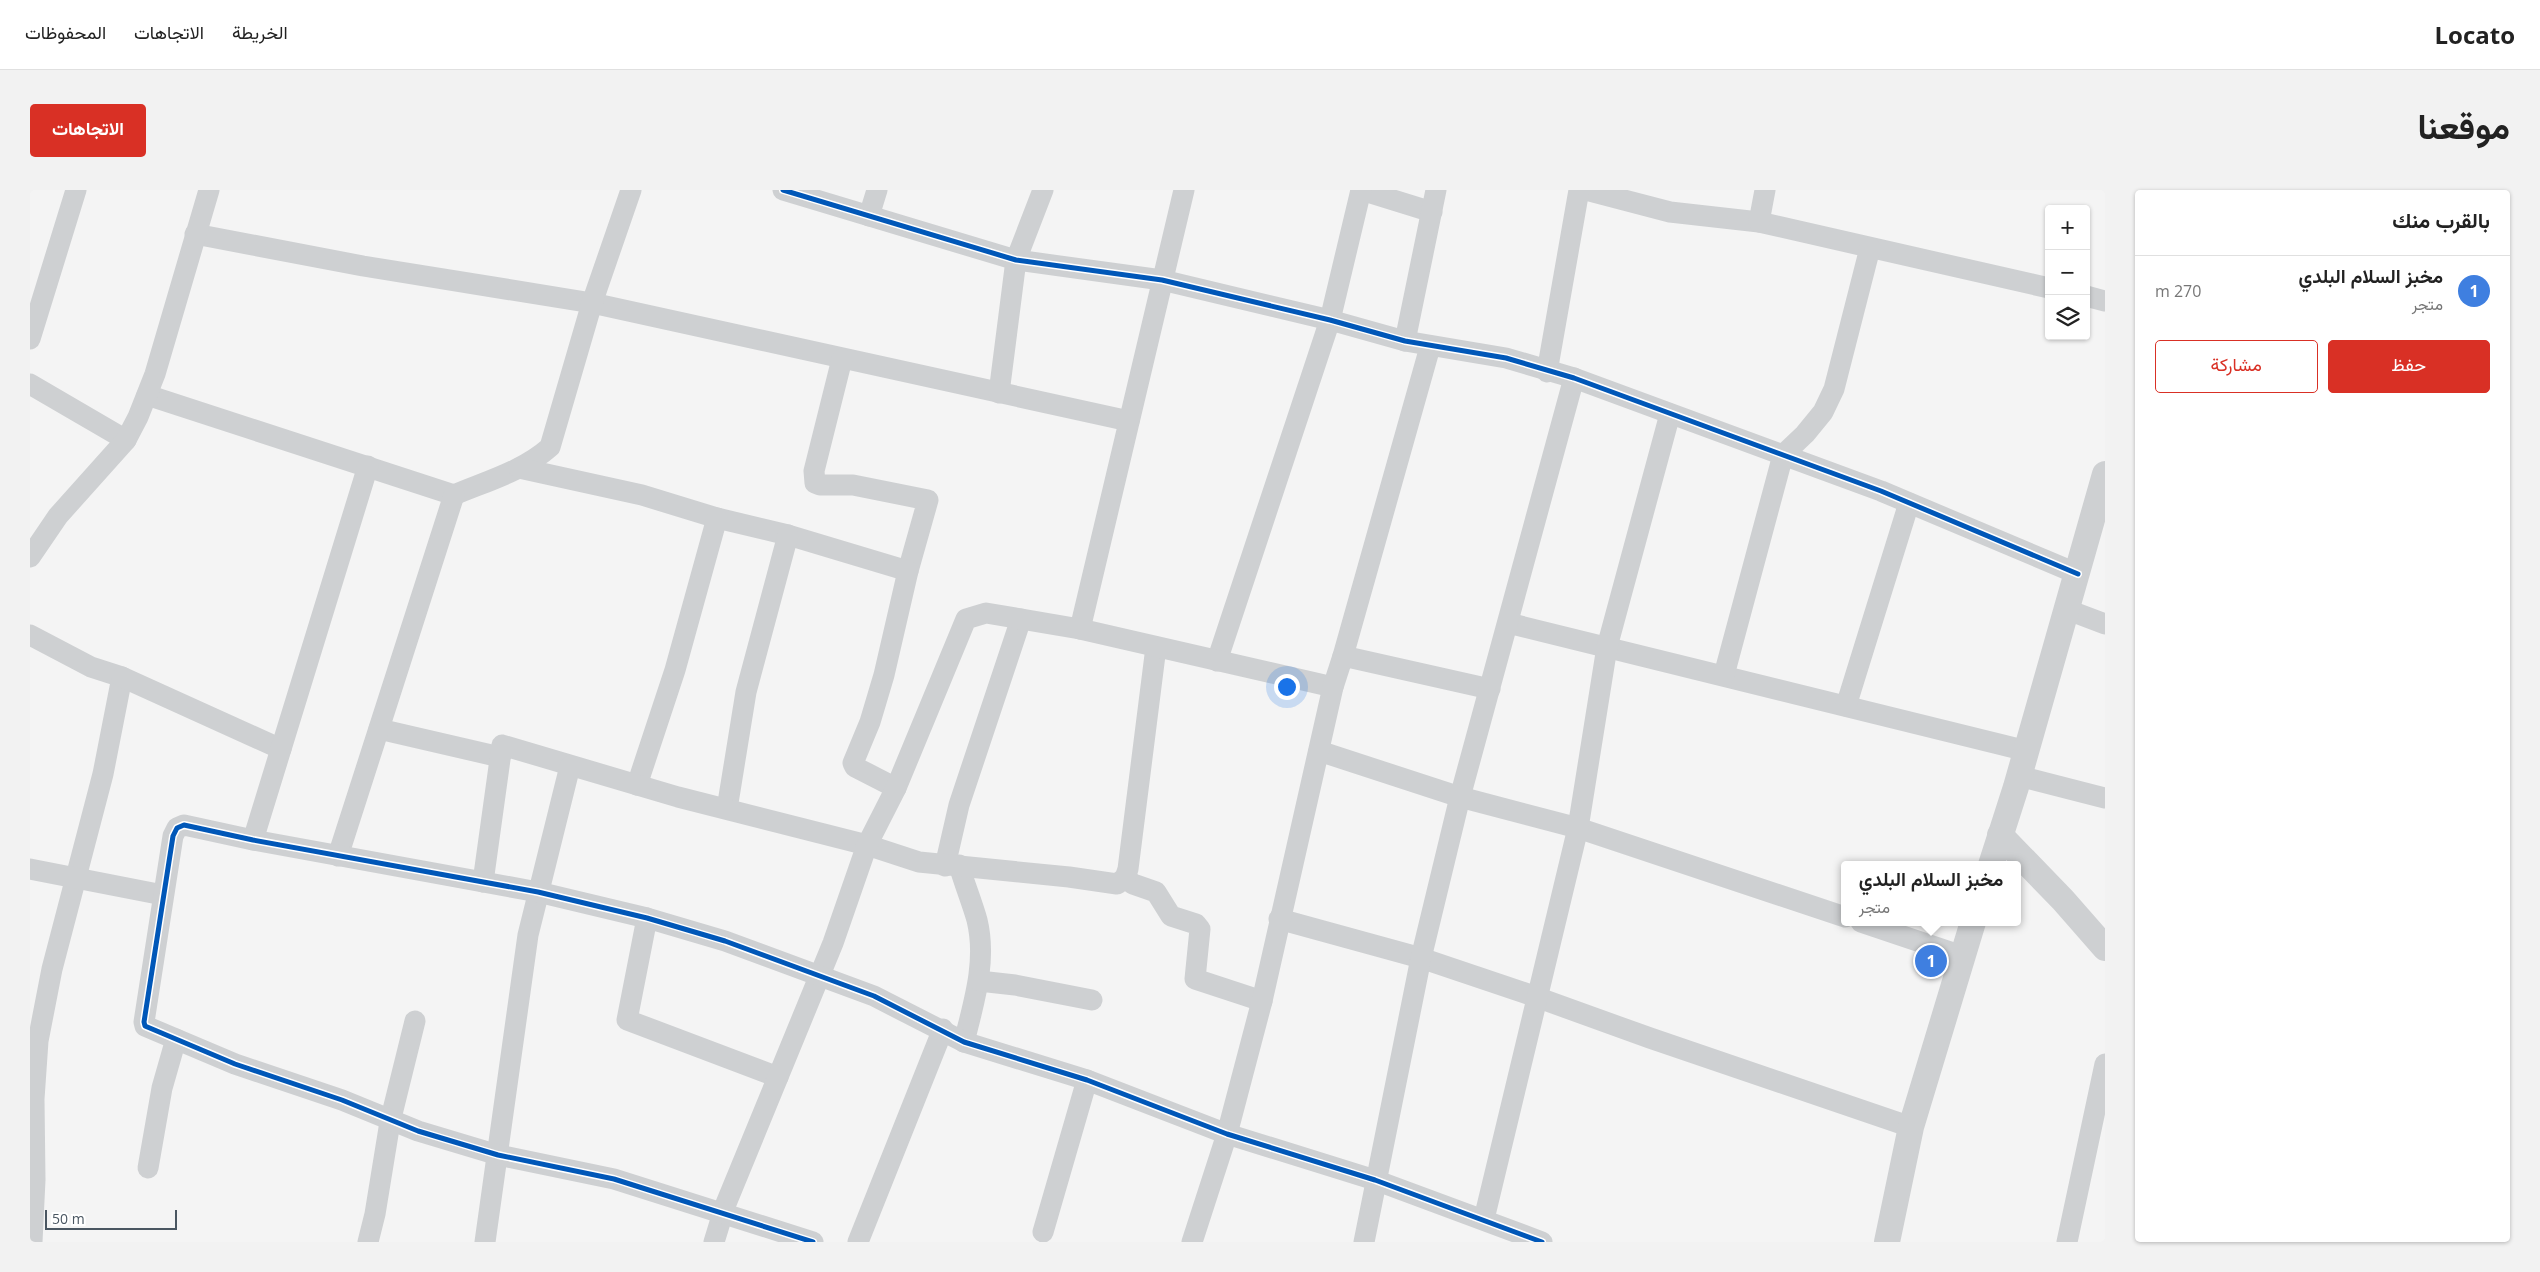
<!DOCTYPE html>
<html lang="ar">
<meta charset="utf-8">
<style>
body{margin:0;font-family:"Open Sans",Vazirmatn,sans-serif;background:#f2f2f2;color:#222;direction:rtl}
.controls{position:absolute;right:15px;top:15px;display:grid;overflow:hidden;border-radius:5px;box-shadow:0 1px 4px #0004}
.controls button{width:45px;height:45px;display:grid;place-items:center;padding:0;border:0;border-bottom:1px solid #e0e0e0;background:#fff;color:#222;font:25px sans-serif}
.scale{position:absolute;left:15px;bottom:12px;width:132px;box-sizing:border-box;padding-left:5px;border:2px solid #4a5661;border-top:0;font-size:14px;line-height:18px;white-space:nowrap;color:#4a5661;-webkit-text-stroke:4px #fff;paint-order:stroke}
.you{position:absolute;left:1256px;top:496px;width:18px;height:18px;margin:-12px;border:4px solid #fff;border-radius:50%;background:#1a73e8;box-shadow:0 0 0 8px #1a73e833}
.badge{display:grid;place-items:center;width:32px;height:32px;border-radius:50%;background:#d93025;color:#fff;font-size:16px;font-weight:700}
.pin{position:absolute;translate:-50% -50%;border:2px solid #fff;box-shadow:0 1px 5px #0006}
.popup{position:absolute;left:1811px;top:671px;width:180px;height:65px;box-sizing:border-box;display:grid;place-content:center;border-radius:5px;background:#fff;filter:drop-shadow(0 1px 4px #0005);font-size:16px;white-space:nowrap;color:#767676}
.popup b{font-size:19px;color:#222}
.popup::after{content:'';position:absolute;left:50%;top:100%;margin-left:-10px;border:10px solid transparent;border-top-color:#fff}
.list{margin:0;padding:0;list-style:none}
h2{display:flex;justify-content:space-between;align-items:center;height:65px;margin:0;padding:0 20px;font-size:21px}
h2 small{font-size:16px;font-weight:400;color:#767676}
.list li{display:grid;grid-template-columns:32px 1fr auto;gap:15px;align-items:center;box-sizing:border-box;height:70px;padding:0 20px;border-top:1px solid #e0e0e0}
.list b{display:block;font-size:19px;white-space:nowrap}
.list p{margin:0;font-size:16px;white-space:nowrap;color:#767676}
.list em{font-size:16px;font-style:normal;color:#767676}
.actions{display:flex;gap:10px;padding:15px 20px}
.actions a{flex:1;padding:11px 0;border:1px solid #d93025;border-radius:5px;text-align:center;font-size:18px;color:#d93025}
.actions .main{background:#d93025;color:#fff}
.icon{flex:none;width:28px;height:28px;fill:none;stroke:currentColor;stroke-width:2;stroke-linecap:round;stroke-linejoin:round}
.map{position:relative;flex:none;width:2075px;height:1052px;overflow:hidden;direction:ltr;border-radius:5px}
header{display:flex;align-items:center;gap:30px;box-sizing:border-box;height:70px;padding:0 25px;background:#fff;border-bottom:1px solid #e0e0e0}
header strong{font-size:24px}
nav{display:flex;gap:28px;margin-inline-start:auto;font-size:18px}
.intro{display:flex;align-items:center;justify-content:space-between;box-sizing:border-box;height:120px;padding:0 30px}
h1{margin:0;font-size:35px}
.button{padding:12px 22px;border-radius:5px;background:#d93025;color:#fff;font-size:18px;font-weight:700}
main{display:flex;gap:30px;padding:0 30px}
aside{flex:1;background:#fff;border-radius:5px;box-shadow:0 1px 4px #0004}
.map>svg:first-child{display:block}
.lines{fill:none;stroke-linecap:round;stroke-linejoin:round}
.minor{stroke:#ced0d2;stroke-width:21}
.tertiary{stroke:#ced0d2;stroke-width:26}
.cycleway-casing{stroke:#fff;stroke-width:8}
.cycleway{stroke:#0057b8;stroke-width:5}
</style>
<header>
<strong>Locato</strong>
<nav><a>الخريطة</a><a>الاتجاهات</a><a>المحفوظات</a></nav>
</header>
<div class="intro"><h1>موقعنا</h1><a class="button">الاتجاهات</a></div>
<main>
<aside>
<h2>بالقرب منك<small></small></h2>
<ul class="list">
<li><span class="badge" style="background:#3f7fe0">1</span><div><b>مخبز السلام البلدي</b><p>متجر</p></div><em>270 m</em></li>
</ul>
<div class="actions"><a class="main">حفظ</a><a>مشاركة</a></div>
</aside>
<div class="map">
<svg width="2075" height="1052" viewBox="0 0 2075 1052">
<rect width="100%" height="100%" fill="#f4f4f4"/>
<g class="lines">
<g class="minor">
<polyline points="753,0 986,70 1132,90 1300,130 1375,151 1476,168 1544,188 1851,301 2048,384"/>
<polyline points="1331,0 1402,22"/>
<polyline points="1556,0 1640,22 1729,32 2019,98"/>
<polyline points="839,26 847,0"/>
<polyline points="1729,32 1735,0"/>
<polyline points="165,44 333,76 562,113 1099,231"/>
<polyline points="2056,106 2075,111"/>
<polyline points="0,149 46,0"/>
<polyline points="1375,151 1406,0"/>
<polyline points="812,169 784,281 785,293 790,295 823,295 898,310 878,381"/>
<polyline points="1517,182 1549,0"/>
<polyline points="0,194 96,250"/>
<polyline points="969,203 986,70 1013,0"/>
<path d="M117,205L424,305C457,291 493,281 520,257L562,113L601,0"/>
<polyline points="489,278 612,305 687,328 758,345 878,381 854,485 840,532 823,573 825,577 866,598"/>
<polyline points="0,367 28,326 96,250 108,227 125,184 179,0"/>
<polyline points="2038,420 2075,434"/>
<polyline points="1478,433 1997,561"/>
<polyline points="1050,439 1154,0"/>
<polyline points="0,445 61,477 92,487 73,584 22,779 8,851 4,909 5,990 2,1052"/>
<polyline points="1313,466 1400,157"/>
<polyline points="1187,471 1300,130 1331,0"/>
<polyline points="1694,485 1753,265 1775,244 1793,222 1804,199 1840,58"/>
<polyline points="92,487 251,559"/>
<polyline points="1816,516 1879,313"/>
<polyline points="349,539 470,567"/>
<polyline points="1289,561 1430,607 1548,638 1815,727"/>
<polyline points="1989,586 2075,608"/>
<polyline points="607,595 645,480 687,328"/>
<polyline points="697,619 716,502 758,345"/>
<polyline points="223,650 338,276"/>
<polyline points="308,666 424,305"/>
<path d="M929,675C934,693 942,712 947,730C957,771 944,812 934,852"/>
<polyline points="915,676 929,615 991,429"/>
<polyline points="0,679 133,705"/>
<polyline points="1095,688 1103,694 1126,702 1141,726 1166,734 1170,739 1165,789 1232,811"/>
<polyline points="453,692 472,555 648,607 837,655 889,672 1039,687 1087,694 1095,688 1098,679 1126,457"/>
<polyline points="617,728 597,830 748,887"/>
<polyline points="1249,729 1391,768 1495,803 1620,848 1881,937"/>
<polyline points="1831,732 1932,766"/>
<polyline points="949,791 985,795 1062,810"/>
<polyline points="118,978 132,898 146,849"/>
<polyline points="1454,1029 1548,638 1577,457 1640,224"/>
<polyline points="1013,1042 1057,890"/>
<polyline points="338,1052 345,1024 360,932 385,831"/>
<polyline points="455,1052 498,745 540,576"/>
<polyline points="684,1052 695,1016 803,753 837,655 866,598 936,429 956,423 1050,439 1303,497"/>
<polyline points="783,1052 584,989 468,965 388,941 312,910 205,874 115,836 114,832 143,646 147,638 154,635 223,650 508,702 617,728 695,751 844,806 934,852 1057,890 1197,944 1345,990 1512,1052"/>
<polyline points="828,1052 913,839"/>
<polyline points="1162,1052 1197,944 1232,811 1303,497 1313,466 1460,499"/>
<polyline points="1334,1052 1391,768 1430,607 1544,188"/>
<polyline points="2037,1052 2075,874"/>
</g>
<g class="tertiary">
<polyline points="1970,645 2033,710 2075,758"/>
<polyline points="1961,675 1986,597 2075,284"/>
<polyline points="1857,1052 1881,937 1943,732"/>
</g>
<defs>
<g id="cycleway">
<polyline points="753,0 986,70 1132,90 1300,130 1375,151 1476,168 1544,188 1851,301 2048,384"/>
<polyline points="783,1052 584,989 468,965 388,941 312,910 205,874 115,836 114,832 143,646 147,638 154,635 223,650 508,702 617,728 695,751 844,806 934,852 1057,890 1197,944 1345,990 1512,1052"/>
</g>
</defs>
<use href="#cycleway" class="cycleway-casing"/>
<use href="#cycleway" class="cycleway"/>
</g>
</svg>
<div class="controls">
<button>+</button>
<button>−</button>
<button><svg class="icon" aria-label="layers" viewBox="0 0 24 24"><path d="M12 4l9 5-9 5-9-5zM3 14l9 5 9-5"/></svg></button>
</div>
<div class="scale">50 m</div>
<div class="you"></div>
<div class="pin badge" style="left:1901px;top:771px;background:#3f7fe0">1</div>
<div class="popup"><b>مخبز السلام البلدي</b>متجر</div>
</div>
</main>
